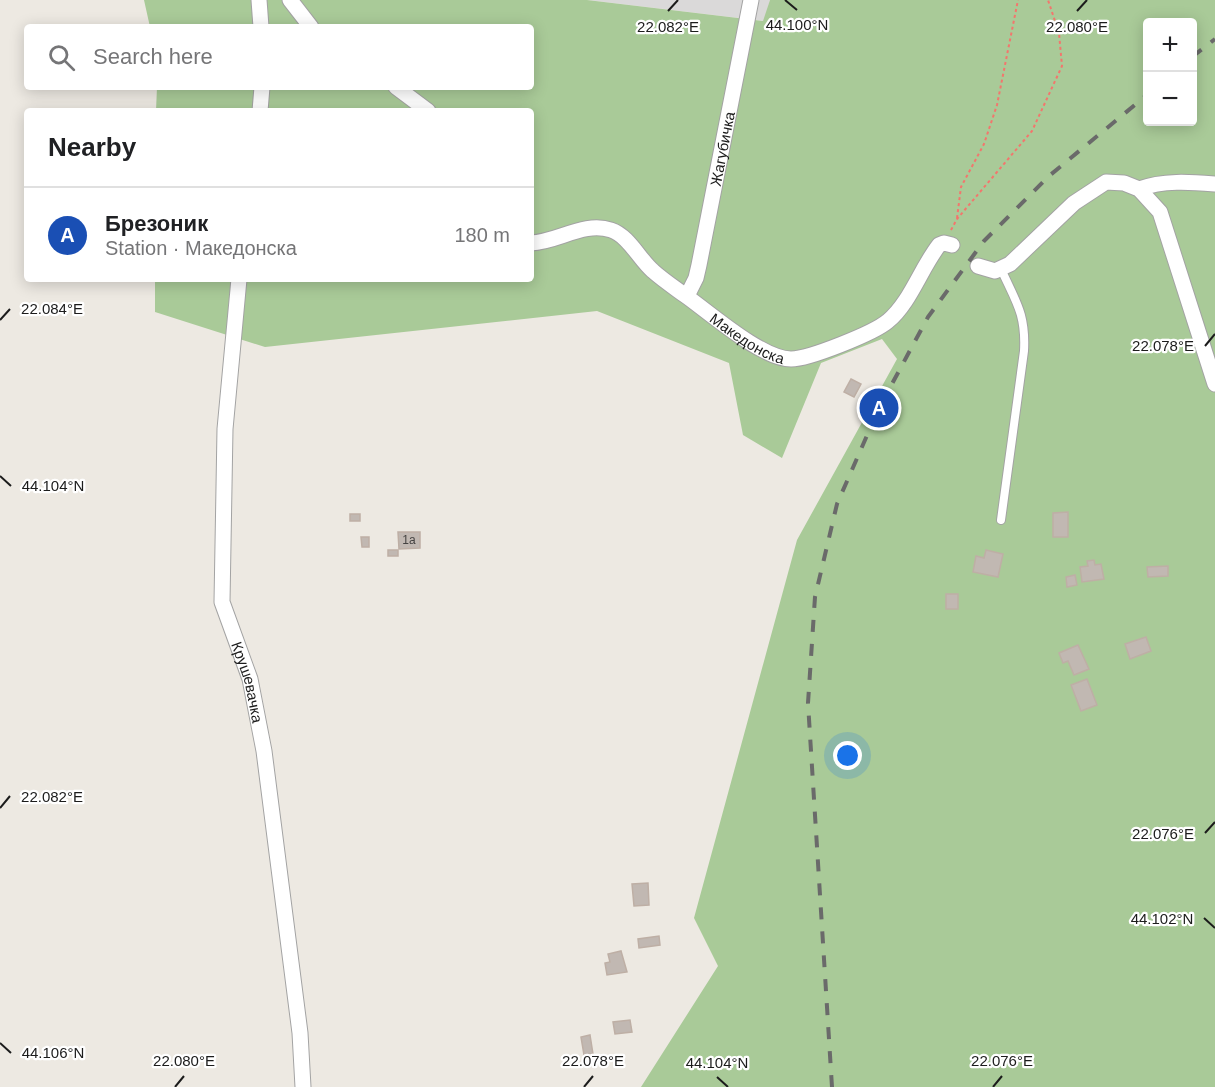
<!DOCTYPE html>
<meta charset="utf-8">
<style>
body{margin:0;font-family:Helvetica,sans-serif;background:#f6f6f6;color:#202124}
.controls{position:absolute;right:18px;top:18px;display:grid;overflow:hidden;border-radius:6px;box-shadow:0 3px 15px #0003}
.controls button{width:54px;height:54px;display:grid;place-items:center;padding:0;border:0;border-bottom:2px solid #e0e0e0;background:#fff;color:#202124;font:30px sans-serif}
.you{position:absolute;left:848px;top:756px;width:21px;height:21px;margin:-15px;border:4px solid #fff;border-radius:50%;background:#1a73e8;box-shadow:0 0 0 9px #1a73e833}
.badge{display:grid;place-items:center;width:39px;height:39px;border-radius:50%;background:#be0910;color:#fff;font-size:20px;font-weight:700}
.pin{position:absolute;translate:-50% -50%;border:3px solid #fff;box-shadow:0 2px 6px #0006}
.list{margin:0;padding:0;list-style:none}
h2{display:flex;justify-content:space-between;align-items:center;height:78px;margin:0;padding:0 24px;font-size:26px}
h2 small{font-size:20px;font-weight:400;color:#757577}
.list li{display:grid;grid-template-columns:39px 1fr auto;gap:18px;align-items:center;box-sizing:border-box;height:96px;padding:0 24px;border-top:2px solid #e0e0e0}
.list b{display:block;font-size:22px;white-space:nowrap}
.list p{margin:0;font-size:20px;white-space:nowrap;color:#757577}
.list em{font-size:20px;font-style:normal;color:#757577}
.icon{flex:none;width:33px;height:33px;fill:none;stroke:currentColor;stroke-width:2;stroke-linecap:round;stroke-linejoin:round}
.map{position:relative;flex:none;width:1215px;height:1087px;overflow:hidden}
.search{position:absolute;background:#fff;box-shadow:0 3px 15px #0003;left:24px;top:24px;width:510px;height:66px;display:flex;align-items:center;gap:15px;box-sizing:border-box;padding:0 21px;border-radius:6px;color:#757577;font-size:22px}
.panel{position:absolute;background:#fff;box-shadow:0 3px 15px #0003;left:24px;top:108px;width:510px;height:174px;border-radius:6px}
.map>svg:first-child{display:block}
.residential{fill:#dad9d9}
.forest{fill:#a9ca98;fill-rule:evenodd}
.building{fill:#c1b8b2;stroke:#beafa5;stroke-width:1.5}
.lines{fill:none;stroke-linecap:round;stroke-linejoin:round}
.service-casing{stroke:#a3a3a3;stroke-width:10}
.minor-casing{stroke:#a3a3a3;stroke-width:17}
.path{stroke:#f3766d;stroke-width:2;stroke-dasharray:3 3;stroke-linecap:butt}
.service{stroke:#fff;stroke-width:8}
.minor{stroke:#fff;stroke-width:15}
.rail{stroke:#6a6a6a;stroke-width:4;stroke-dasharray:12 12;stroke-linecap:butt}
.ticks{fill:none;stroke:#1c1c1c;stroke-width:2}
.labels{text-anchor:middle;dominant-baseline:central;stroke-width:4.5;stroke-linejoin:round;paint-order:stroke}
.number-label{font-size:12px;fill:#454342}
.street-label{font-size:15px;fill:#1c1c1c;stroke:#fff}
.ticks-label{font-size:15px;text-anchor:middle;fill:#1c1c1c;stroke:#fff;stroke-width:4.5;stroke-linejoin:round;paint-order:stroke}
</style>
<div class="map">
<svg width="1215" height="1087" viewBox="0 0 1215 1087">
<rect width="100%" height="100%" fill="#ede9e2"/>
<polygon class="residential" points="588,0 770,0 764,21"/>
<path class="forest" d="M144,0H587L763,21L770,0H1215V1087H641L718,966L694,918L797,540L897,359L882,339L821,363L782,458L743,435L729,363L597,311L265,347L155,312V279H531V111H156L157,87H531V27H150ZM1148,22H1192V122H1148Z"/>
<g class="building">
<polygon points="851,379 861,384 854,397 844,392"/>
<polygon points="1068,512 1068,537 1053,537 1053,513"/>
<rect x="350" y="514" width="10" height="7"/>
<polygon points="398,532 420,532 420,548 399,549"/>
<polygon points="361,537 369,537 369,547 362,547"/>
<rect x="388" y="550" width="10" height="6"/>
<polygon points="986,550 1003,554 998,577 973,572 976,556 984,558"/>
<polygon points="1094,560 1095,565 1101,564 1104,579 1082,582 1080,567 1088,566 1087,561"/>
<polygon points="1168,566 1168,576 1148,577 1147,567"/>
<polygon points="1075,575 1077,585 1067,587 1066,577"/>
<rect x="946" y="594" width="12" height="15"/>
<polygon points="1146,637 1151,651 1130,659 1125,644"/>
<polygon points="1078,645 1089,669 1074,675 1068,661 1063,663 1059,653"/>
<polygon points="1087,679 1097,705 1081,711 1071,685"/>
<polygon points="648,883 649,905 634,906 632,884"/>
<polygon points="659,936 660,945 639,948 638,939"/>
<polygon points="621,951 627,972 607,975 605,963 610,962 608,954"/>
<polygon points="630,1020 632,1032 615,1034 613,1022"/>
<polygon points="590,1035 593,1054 584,1055 581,1037"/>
</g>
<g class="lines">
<defs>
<path id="service" d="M1001,520L1024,351C1026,314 1016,302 1001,269"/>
<g id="minor">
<polyline points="259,0 261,27"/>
<polyline points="290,0 311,27"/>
<polyline points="396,87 428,111"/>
<polyline points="260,111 262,87"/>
<path d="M1139,189C1163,180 1190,182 1215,184"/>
<path id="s1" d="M531,243C558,242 584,221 611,230C629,236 639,259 653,271C663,280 675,288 686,296C710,313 762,359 791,359C809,359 874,333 888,321C910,303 921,268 939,245L944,243L952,245"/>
<polyline points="978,266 995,271 1010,264 1074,203 1106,182 1124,183 1139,189 1160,212 1215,384"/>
<path id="s2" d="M239,279L225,429L222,602L250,679L264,751L300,1033L303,1087"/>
<path id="s3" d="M687,296L696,278L699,265L751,0"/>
</g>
</defs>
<use href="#service" class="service-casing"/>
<use href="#minor" class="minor-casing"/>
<g class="path">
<polyline points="957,218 961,187 984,144 997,105 1018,0"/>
<polyline points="951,230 957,219 1032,131 1062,66 1059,33 1048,0"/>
</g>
<use href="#service" class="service"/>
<use href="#minor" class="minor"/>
<g class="rail">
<polyline points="1192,57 1215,39"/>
<polyline points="832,1087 808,703 815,597 837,504 879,408 928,317 984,241 1049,176 1148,94"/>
</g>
</g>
<path class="ticks" d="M785,0L797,10M668,11L678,0M1077,11L1087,0M0,320L10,309M1205,346L1215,334M0,476L11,486M0,808L10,796M1205,833L1215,822M1204,918L1215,928M0,1043L11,1053M717,1077L728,1087M175,1087L184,1076M584,1087L593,1076M993,1087L1002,1076"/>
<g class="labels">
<g class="number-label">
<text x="409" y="540">1a</text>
</g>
<g class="street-label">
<text stroke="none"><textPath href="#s3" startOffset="152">Жагубичка</textPath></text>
<text stroke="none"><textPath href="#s1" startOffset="258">Македонска</textPath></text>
<text stroke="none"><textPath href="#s2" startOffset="408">Крушевачка</textPath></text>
</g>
</g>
<g class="ticks-label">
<text x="797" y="30">44.100°N</text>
<text x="668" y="32">22.082°E</text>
<text x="1077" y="32">22.080°E</text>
<text x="52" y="314">22.084°E</text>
<text x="1163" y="351">22.078°E</text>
<text x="53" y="491">44.104°N</text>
<text x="52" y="802">22.082°E</text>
<text x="1163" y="839">22.076°E</text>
<text x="1162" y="924">44.102°N</text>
<text x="53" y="1058">44.106°N</text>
<text x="184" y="1066">22.080°E</text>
<text x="593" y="1066">22.078°E</text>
<text x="1002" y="1066">22.076°E</text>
<text x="717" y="1068">44.104°N</text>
</g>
</svg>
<div class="controls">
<button>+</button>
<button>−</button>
</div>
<div class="you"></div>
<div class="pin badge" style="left:879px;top:408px;background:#1a4fb4">A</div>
<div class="search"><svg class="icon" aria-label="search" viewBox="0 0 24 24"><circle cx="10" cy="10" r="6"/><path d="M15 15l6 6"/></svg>Search here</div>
<section class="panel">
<h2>Nearby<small></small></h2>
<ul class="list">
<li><span class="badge" style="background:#1a4fb4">A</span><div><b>Брезоник</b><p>Station · Македонска</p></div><em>180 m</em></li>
</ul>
</section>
</div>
